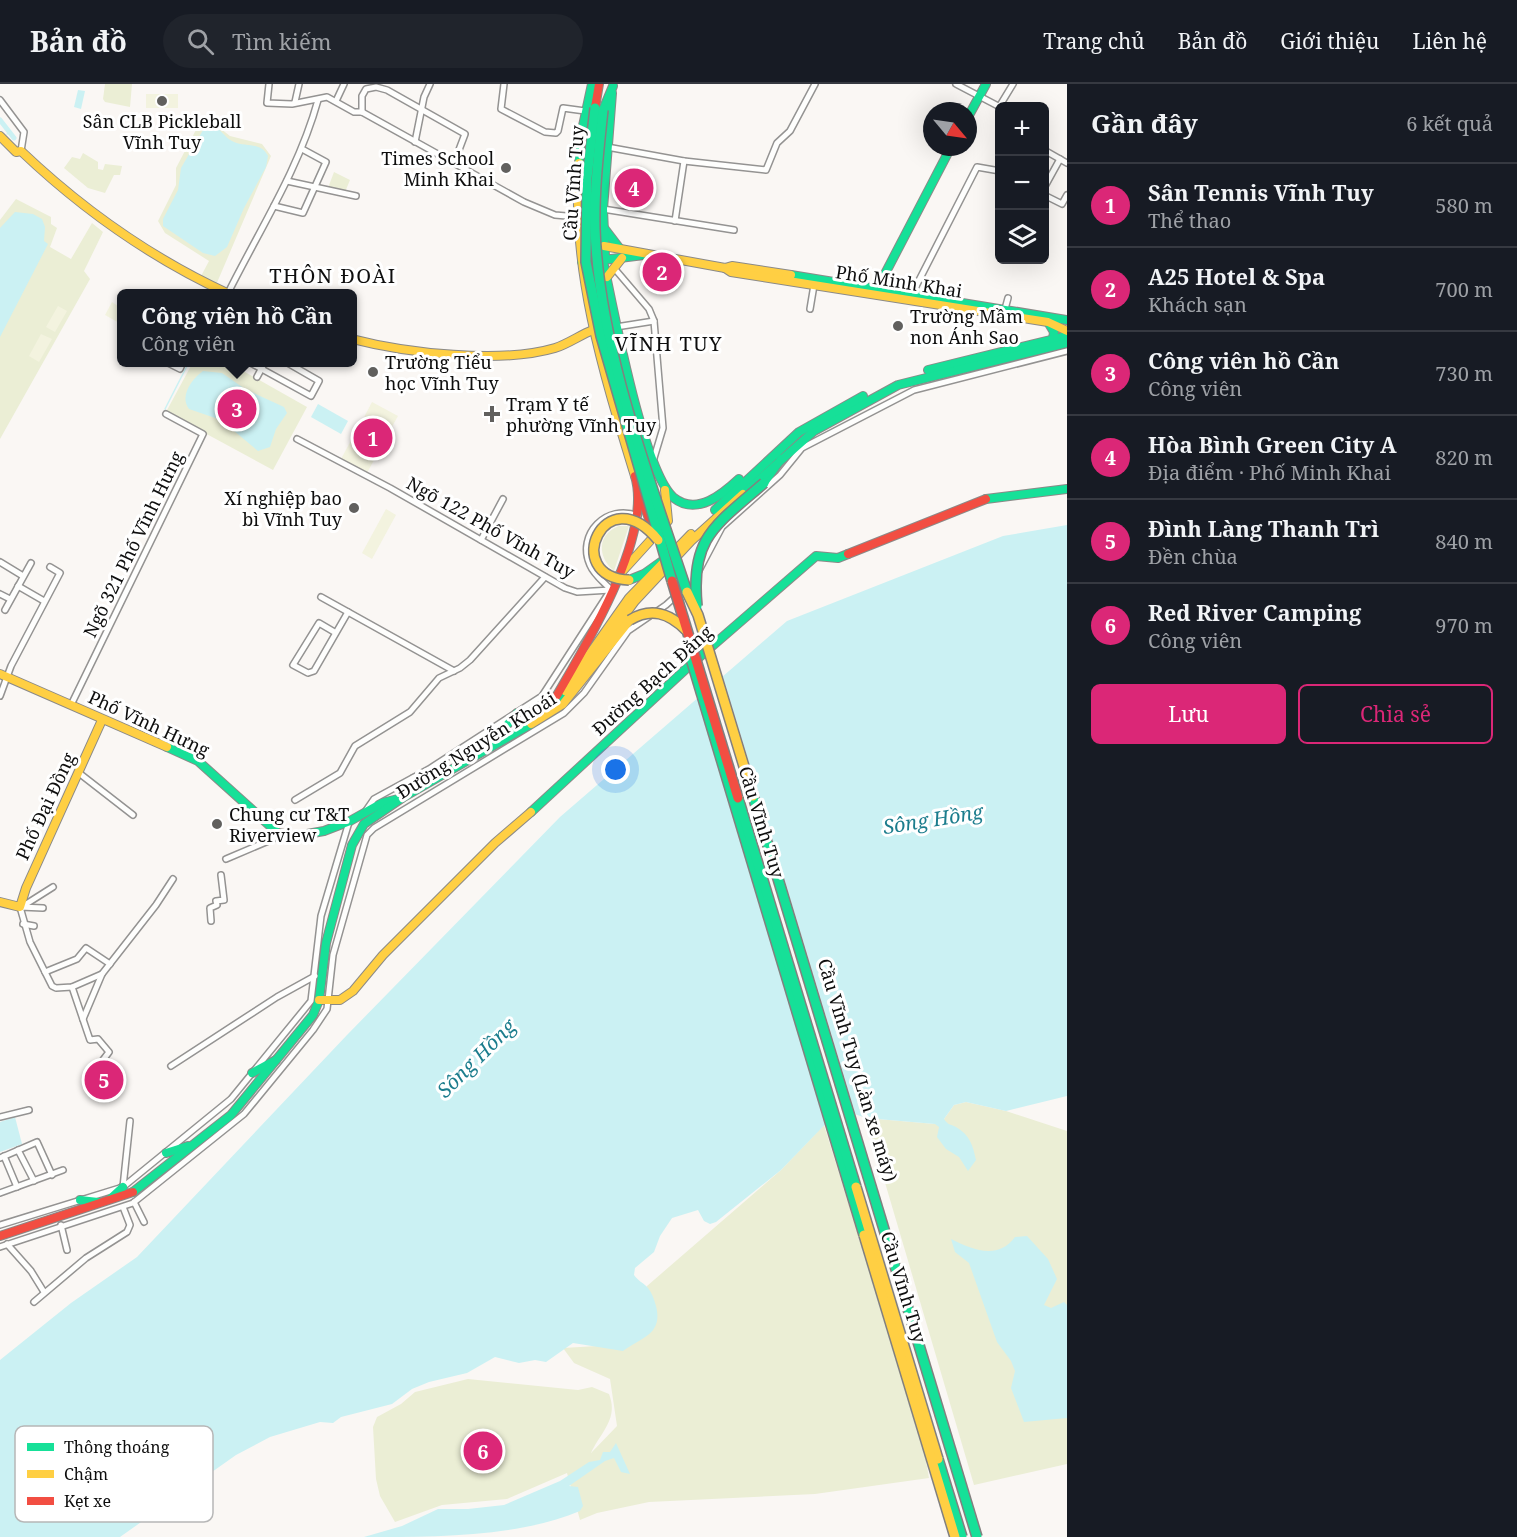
<!DOCTYPE html>
<html lang="vi">
<meta charset="utf-8">
<style>
body{margin:0;font-family:"Noto Serif",serif;background:#20242c;color:#f1f3f6}
.controls{position:absolute;right:18px;top:18px;display:grid;overflow:hidden;border-radius:9px;box-shadow:0 6px 24px #0002}
.controls button{width:54px;height:54px;display:grid;place-items:center;padding:0;border:0;border-bottom:2px solid #363941;background:#171b24;color:#f1f3f6;font:30px sans-serif}
.compass{position:absolute;left:923px;top:18px;width:54px;height:54px;border-radius:50%;background:#171b24;box-shadow:0 6px 24px #0002;rotate:119deg}
.you{position:absolute;left:616px;top:686px;width:21px;height:21px;margin:-15px;border:4px solid #fff;border-radius:50%;background:#1a73e8;box-shadow:0 0 0 9px #1a73e833}
.badge{display:grid;place-items:center;width:39px;height:39px;border-radius:50%;background:#db2777;color:#fff;font-size:20px;font-weight:700}
.pin{position:absolute;translate:-50% -50%;border:3px solid #fff;box-shadow:0 2px 6px #0006}
.popup{position:absolute;left:117px;top:205px;width:240px;height:78px;box-sizing:border-box;display:grid;place-content:center;border-radius:9px;background:#171b24;filter:drop-shadow(0 2px 4px #0005);font-size:20px;white-space:nowrap;color:#9ea1a6}
.popup b{font-size:22px;color:#f1f3f6}
.popup::after{content:'';position:absolute;left:50%;top:100%;margin-left:-12px;border:12px solid transparent;border-top-color:#171b24}
.list{margin:0;padding:0;list-style:none}
h2{display:flex;justify-content:space-between;align-items:center;height:78px;margin:0;padding:0 24px;font-size:26px}
h2 small{font-size:20px;font-weight:400;color:#9ea1a6}
.list li{display:grid;grid-template-columns:39px 1fr auto;gap:18px;align-items:center;box-sizing:border-box;height:84px;padding:0 24px;border-top:2px solid #363941}
.list b{display:block;font-size:22px;white-space:nowrap}
.list p{margin:0;font-size:20px;white-space:nowrap;color:#9ea1a6}
.list em{font-size:20px;font-style:normal;color:#9ea1a6}
.actions{display:flex;gap:12px;padding:18px 24px}
.actions a{flex:1;padding:14px 0;border:2px solid #db2777;border-radius:9px;text-align:center;font-size:21px;color:#db2777}
.actions .main{background:#db2777;color:#fff}
.icon{flex:none;width:33px;height:33px;fill:none;stroke:currentColor;stroke-width:2;stroke-linecap:round;stroke-linejoin:round}
.map{position:relative;flex:none;width:1067px;height:1453px;overflow:hidden}
header{display:flex;align-items:center;gap:36px;box-sizing:border-box;height:84px;padding:0 30px;background:#171b24;border-bottom:2px solid #363941}
header strong{font-size:28px}
nav{display:flex;gap:33px;margin-inline-start:auto;font-size:21px}
.search{width:420px;height:54px;background:#20242c;display:flex;align-items:center;gap:15px;box-sizing:border-box;padding:0 21px;border-radius:33px;color:#9ea1a6;font-size:22px}
main{display:flex}
aside{flex:1;background:#171b24}
.map>svg:first-child{display:block}
.green{fill:#ebeed5}
.pitch{fill:#f3f3df}
.water{fill:#cbf1f3}
.pier{fill:#faf7f4}
.lines{fill:none;stroke-linecap:round;stroke-linejoin:round}
.stream{stroke:#cbf1f3;stroke-width:1.5}
.canal{stroke:#cbf1f3;stroke-width:5}
.street-casing{stroke:#949392;stroke-width:8}
.fast-casing{stroke:#8b8a88;stroke-width:10}
.slow-casing{stroke:#8b8a88;stroke-width:10}
.jam-casing{stroke:#8b8a88;stroke-width:10}
.street{stroke:#fefefd;stroke-width:5}
.fast{stroke:#16e098;stroke-width:8}
.slow{stroke:#ffcf43;stroke-width:8}
.jam{stroke:#f24e42;stroke-width:8}
.fast-bridge-casing{stroke:#82807f;stroke-width:12;stroke-linecap:butt}
.slow-bridge-casing{stroke:#82807f;stroke-width:12;stroke-linecap:butt}
.jam-bridge-casing{stroke:#82807f;stroke-width:12;stroke-linecap:butt}
.fast-bridge{stroke:#16e098;stroke-width:9}
.slow-bridge{stroke:#ffcf43;stroke-width:9}
.jam-bridge{stroke:#f24e42;stroke-width:9}
.poi-dot{fill:#61605e;stroke:#fff;stroke-width:2}
.labels{text-anchor:middle;dominant-baseline:central;stroke-width:6;stroke-linejoin:round;paint-order:stroke}
.poi-label{font-size:18px;fill:#0e0e0e;stroke:#fff;text-anchor:start}
.street-label{font-size:18px;fill:#0e0e0e;stroke:#fff}
.neighbourhood-label{font-size:20px;letter-spacing:1.5px;fill:#0e0e0e;stroke:#fff}
.water-label{font-size:20px;font-style:italic;fill:#1c7d8d;stroke:#fff}
.key{fill:#fff;stroke:#b7b7b7;stroke-width:1.5}
.key-label{font-size:16px;fill:#0e0e0e}
</style>
<header>
<strong>Bản đồ</strong>
<div class="search"><svg class="icon" aria-label="search" viewBox="0 0 24 24"><circle cx="10" cy="10" r="6"/><path d="M15 15l6 6"/></svg>Tìm kiếm</div>
<nav><a>Trang chủ</a><a>Bản đồ</a><a>Giới thiệu</a><a>Liên hệ</a></nav>
</header>
<main>
<div class="map">
<svg width="1067" height="1453" viewBox="0 0 1067 1453">
<rect width="100%" height="100%" fill="#faf7f4"/>
<g class="green">
<polygon points="105,0 132,0 130,23 105,18 103,15"/>
<polygon points="211,37 230,52 262,60 271,72 216,201 200,194 209,177 165,149 158,137 176,101 176,84 198,42"/>
<polygon points="83,69 98,78 98,85 103,86 105,80 122,82 120,91 114,91 105,109 88,104 64,84 72,73 80,75"/>
<polygon points="334,88 350,96 345,108 328,104"/>
<polygon points="16,115 51,133 51,140 57,144 50,163 71,175 92,139 103,148 84,187 90,195 0,355 0,136"/>
<polygon points="193,278 229,279 307,323 273,386 166,328"/>
<path d="M619,442H629L614,487C597,473 597,450 619,442Z"/>
<polygon points="966,1018 1006,1027 1067,1047 1067,1380 974,1401 866,1034 935,1040 944,1035 954,1021"/>
<path d="M824,1041L923,1360L929,1394L815,1410L649,1418L597,1429L580,1436L567,1389L507,1415L442,1421L395,1438L380,1412L376,1395L373,1343L377,1333L401,1320L415,1308L468,1295L578,1306L592,1303L609,1310C619,1335 600,1349 591,1369L617,1342L610,1295L574,1279L563,1264L597,1262L624,1244L647,1202L781,1086Z"/>
</g>
<g class="pitch">
<rect x="146" y="10" width="32" height="14"/>
<polygon points="112,218 121,224 121,240 105,231"/>
<polygon points="58,222 67,227 55,248 46,243"/>
<polygon points="41,250 52,255 39,278 29,272"/>
<polygon points="372,318 398,332 385,355 360,341"/>
<polygon points="354,351 380,365 367,389 341,375"/>
<polygon points="386,425 396,431 372,475 362,469"/>
</g>
<g class="water">
<polygon points="78,6 85,7 81,25 74,23"/>
<path d="M206,41C219,39 223,54 234,58C246,63 261,58 268,72L266,83L244,124L227,163L215,172L203,169L163,142V135L178,106L181,84Z"/>
<polygon points="15,128 33,130 42,135 45,143 44,157 48,160 0,253 0,144"/>
<path d="M203,287L222,289L245,305L284,323L287,329L276,345L270,363L258,367L221,336L189,325C179,312 192,295 203,287Z"/>
<polygon points="318,320 348,337 341,350 311,333"/>
<path d="M1067,441V1012L1006,1027L966,1018L954,1021L944,1035C948,1041 950,1040 956,1043C970,1051 973,1062 976,1076L968,1087L959,1073L946,1065L937,1053L939,1043L935,1040L866,1034L840,1025L781,1086L716,1138L710,1140L704,1137L698,1126L672,1134L660,1152L654,1168L635,1184L634,1191C638,1197 644,1199 648,1204C652,1209 654,1215 656,1222C663,1250 643,1253 623,1267L573,1259L546,1278L535,1276L519,1279L495,1273L467,1289L429,1298L412,1305L392,1320L341,1333L333,1339L320,1338L270,1353L236,1371L120,1453H0V1276L71,1219L137,1173L347,951L560,733L787,537L1003,452Z"/>
<polygon points="15,1033 22,1060 0,1068 0,1038"/>
<path d="M1027,1152L1048,1175L1057,1195L1044,1221L1051,1224L1064,1218L1067,1221V1334L1024,1338L1011,1304L1015,1287L1011,1277L997,1258L969,1179L955,1168L951,1155C973,1166 998,1176 1015,1153Z"/>
<path d="M616,1359L630,1390L621,1388L614,1374L605,1377L569,1402L578,1403L583,1422L580,1427C519,1453 434,1453 364,1453L402,1442L438,1425H468L504,1421L560,1397L589,1378L600,1376L603,1368H610Z"/>
</g>
<polygon class="pier" points="722,589 857,1035 840,1029 829,1041 698,610"/>
<g class="lines">
<g class="stream">
<polyline points="7,50 10,48"/>
<polyline points="165,325 189,278"/>
</g>
<polyline class="canal" points="0,36 14,54"/>
<defs>
<g id="street">
<polyline points="269,0 267,19 292,20 327,13 354,28 362,28"/>
<polyline points="504,0 501,25 545,48 556,49 558,47 563,24 585,27"/>
<polyline points="956,0 1000,23"/>
<polyline points="0,16 24,48 21,67"/>
<polyline points="336,17 344,0"/>
<polyline points="295,18 299,0"/>
<polyline points="999,23 1013,0"/>
<polyline points="362,28 524,118 555,131 578,133"/>
<polyline points="362,28 362,12 366,5 376,3 387,6 465,50 454,79"/>
<polyline points="415,58 424,13 430,0"/>
<polyline points="607,63 684,77 766,86 777,59 790,47 815,0"/>
<polyline points="1044,66 1067,79"/>
<polyline points="287,97 356,112"/>
<polyline points="1044,104 1060,75"/>
<polyline points="1044,111 1062,120 1067,111"/>
<polyline points="274,122 303,129 326,78 302,65"/>
<polyline points="603,125 734,146"/>
<polyline points="675,137 684,77"/>
<polyline points="614,184 649,225 654,237 663,344 654,374"/>
<path d="M228,209C260,145 299,85 318,16"/>
<polyline points="912,210 977,83 1000,87"/>
<polyline points="810,225 814,201"/>
<polyline points="1005,225 1008,214"/>
<polyline points="616,243 654,237"/>
<polyline points="249,278 311,312 319,297 286,278"/>
<polyline points="168,279 180,285 183,278"/>
<polyline points="257,293 265,278"/>
<polyline points="297,355 390,404 565,504 577,508 611,506"/>
<polyline points="481,456 503,415"/>
<polyline points="0,478 23,492"/>
<polyline points="695,494 722,443 780,391 802,364 914,306 1067,267"/>
<polyline points="18,502 44,517"/>
<path d="M611,506C605,499 594,491 590,481C576,450 607,419 638,432"/>
<polyline points="0,510 10,515"/>
<polyline points="321,513 454,587"/>
<polyline points="5,526 31,479"/>
<polyline points="336,549 319,539 293,581 308,589 314,587 348,528"/>
<polyline points="0,612 11,582 60,489 50,483"/>
<polyline points="71,621 203,350 166,330"/>
<polyline points="79,689 133,731"/>
<polyline points="403,712 413,694"/>
<polyline points="295,716 340,689 355,662 410,628 439,594 460,584 470,576 545,493"/>
<polyline points="365,728 374,715 429,685 542,612 610,507"/>
<polyline points="226,775 273,755 278,749"/>
<polyline points="23,822 53,803"/>
<polyline points="43,824 20,823 30,858 52,902 56,904 72,903 102,890 156,821 173,795"/>
<polyline points="211,837 210,824 217,821 216,817 224,816 221,791"/>
<polyline points="23,840 34,842"/>
<polyline points="45,888 77,875 86,864 110,880"/>
<polyline points="72,903 90,956 98,955 109,968 90,993"/>
<polyline points="83,935 102,890"/>
<polyline points="171,982 277,913 315,892"/>
<polyline points="0,1033 29,1026"/>
<polyline points="18,1066 34,1097"/>
<polyline points="4,1072 17,1103"/>
<polyline points="0,1074 37,1058 52,1091"/>
<polyline points="123,1103 130,1037"/>
<polyline points="0,1109 63,1086"/>
<polyline points="134,1118 144,1138"/>
<polyline points="0,1141 123,1103 231,1015 311,917 321,832 349,738"/>
<polyline points="61,1141 67,1166"/>
<polyline points="7,1160 31,1187 44,1208"/>
<polyline points="0,1163 133,1119 244,1030 313,946 327,925 333,871 367,751 374,744 564,629 584,609 628,547 666,521 687,502"/>
<polyline points="34,1218 86,1174 127,1148 130,1141 123,1123"/>
</g>
<g id="fast">
<polyline points="603,26 613,2"/>
<polyline points="968,33 986,0"/>
<polyline points="579,79 581,51 592,0"/>
<polyline points="604,144 620,165"/>
<polyline points="603,176 644,171"/>
<path d="M603,177C613,223 643,388 674,414C697,432 723,410 739,395"/>
<polyline points="582,178 588,182 596,182 605,172 603,125 612,9"/>
<polyline points="791,191 1067,236"/>
<polyline points="875,209 951,63"/>
<polyline points="1048,238 1054,248 1053,255"/>
<polyline points="928,286 1067,252"/>
<polyline points="764,399 781,375"/>
<polyline points="743,410 814,347 898,301 1067,259"/>
<polyline points="986,415 1067,405"/>
<polyline points="715,426 799,348 863,312"/>
<polyline points="629,496 644,490 665,475"/>
<polyline points="498,658 497,653 517,629"/>
<polyline points="167,663 198,677 278,749 296,752 324,747 350,737 382,719 402,714"/>
<polyline points="531,728 688,583 816,472 838,474 848,470"/>
<polyline points="252,989 276,976"/>
<polyline points="166,1069 188,1062"/>
<polyline points="133,1108 231,1031 313,931 319,916 326,859 352,761 364,740 402,714 531,640 565,607"/>
<polyline points="110,1115 123,1103"/>
<polyline points="80,1116 98,1118"/>
</g>
<g id="slow">
<path d="M0,52L16,68L21,67C83,126 151,174 229,210"/>
<path d="M579,79C571,186 604,291 635,392"/>
<polyline points="604,162 725,184 732,182 791,191"/>
<polyline points="725,184 731,188 1048,238 1067,247"/>
<polyline points="607,193 622,174"/>
<path d="M352,255C406,269 501,280 555,264C568,260 580,251 593,246"/>
<polyline points="619,491 668,437 665,406"/>
<polyline points="0,590 167,663"/>
<polyline points="572,595 629,514 691,450"/>
<polyline points="565,607 577,596 635,517 691,457 743,410"/>
<polyline points="531,640 563,620 630,536"/>
<polyline points="0,818 20,823 26,804 102,636"/>
<polyline points="319,916 340,916 353,907 383,871 495,759 531,728"/>
</g>
<g id="jam">
<polyline points="595,24 599,0"/>
<polyline points="642,416 651,440 658,446"/>
<polyline points="848,470 986,415"/>
<path d="M556,613C586,561 653,452 635,392"/>
<polyline points="0,1152 133,1108"/>
</g>
</defs>
<use href="#street" class="street-casing"/>
<use href="#fast" class="fast-casing"/>
<use href="#slow" class="slow-casing"/>
<use href="#jam" class="jam-casing"/>
<use href="#street" class="street"/>
<use href="#fast" class="fast"/>
<use href="#slow" class="slow"/>
<use href="#jam" class="jam"/>
<defs>
<g id="fast-bridge">
<polyline points="595,24 587,94 586,178 601,252 672,497"/>
<path d="M603,26C599,65 594,105 595,145C599,263 650,396 687,508"/>
<path d="M697,522C690,453 716,441 764,399"/>
<polyline points="689,568 864,1151"/>
<polyline points="753,712 977,1453"/>
<polyline points="738,714 856,1103"/>
<polyline points="938,1375 962,1453"/>
</g>
<g id="slow-bridge">
<path d="M629,496C560,493 605,392 658,456"/>
<polyline points="687,508 698,531 753,712"/>
<path d="M630,536C651,523 669,529 686,546"/>
<polyline points="856,1103 938,1375"/>
<polyline points="864,1151 955,1453"/>
</g>
<polyline id="jam-bridge" points="672,497 738,714"/>
</defs>
<use href="#fast-bridge" class="fast-bridge-casing"/>
<use href="#slow-bridge" class="slow-bridge-casing"/>
<use href="#jam-bridge" class="jam-bridge-casing"/>
<use href="#fast-bridge" class="fast-bridge"/>
<use href="#slow-bridge" class="slow-bridge"/>
<use href="#jam-bridge" class="jam-bridge"/>
</g>
<g class="poi-dot">
<circle cx="162" cy="17" r="6"/>
<circle cx="506" cy="84" r="6"/>
<circle cx="898" cy="242" r="6"/>
<circle cx="373" cy="288" r="6"/>
<path d="M489 321h6v6h6v6h-6v6h-6v-6h-6v-6h6z"/>
<circle cx="354" cy="424" r="6"/>
<circle cx="217" cy="740" r="6"/>
</g>
<g class="labels">
<g class="poi-label">
<text x="162" y="37" text-anchor="middle">Sân CLB Pickleball<tspan x="162" dy="21">Vĩnh Tuy</tspan></text>
<text x="494" y="74" text-anchor="end">Times School<tspan x="494" dy="21">Minh Khai</tspan></text>
<text x="910" y="232">Trường Mầm<tspan x="910" dy="21">non Ánh Sao</tspan></text>
<text x="385" y="278">Trường Tiểu<tspan x="385" dy="21">học Vĩnh Tuy</tspan></text>
<text x="506" y="320">Trạm Y tế<tspan x="506" dy="21">phường Vĩnh Tuy</tspan></text>
<text x="342" y="414" text-anchor="end">Xí nghiệp bao<tspan x="342" dy="21">bì Vĩnh Tuy</tspan></text>
<text x="229" y="730">Chung cư T&amp;T<tspan x="229" dy="21">Riverview</tspan></text>
</g>
<g class="street-label">
<text transform="translate(573 99) rotate(-86)">Cầu Vĩnh Tuy</text>
<text transform="translate(899 197) rotate(9)">Phố Minh Khai</text>
<text transform="translate(491 443) rotate(29)">Ngõ 122 Phố Vĩnh Tuy</text>
<text transform="translate(133 460) rotate(-64)">Ngõ 321 Phố Vĩnh Hưng</text>
<text transform="translate(652 596) rotate(-42)">Đường Bạch Đằng</text>
<text transform="translate(149 639) rotate(25)">Phố Vĩnh Hưng</text>
<text transform="translate(476 661) rotate(-32)">Đường Nguyễn Khoái</text>
<text transform="translate(45 722) rotate(-65)">Phố Đại Đồng</text>
<text transform="translate(762 738) rotate(73)">Cầu Vĩnh Tuy</text>
<text transform="translate(858 986) rotate(73)">Cầu Vĩnh Tuy (Làn xe máy)</text>
<text transform="translate(904 1203) rotate(73)">Cầu Vĩnh Tuy</text>
</g>
<g class="neighbourhood-label">
<text x="333" y="191">THÔN ĐOÀI</text>
<text x="669" y="259">VĨNH TUY</text>
</g>
<g class="water-label">
<text transform="translate(933 735) rotate(-9)">Sông Hồng</text>
<text transform="translate(476 974) rotate(-45)">Sông Hồng</text>
</g>
</g>
<rect x="15" y="1342" width="198" height="96" rx="9" class="key"/>
<rect x="27" y="1359" width="27" height="8" fill="#16e098"/>
<rect x="27" y="1386" width="27" height="8" fill="#ffcf43"/>
<rect x="27" y="1413" width="27" height="8" fill="#f24e42"/>
<g class="key-label">
<text x="64" y="1369">Thông thoáng</text>
<text x="64" y="1396">Chậm</text>
<text x="64" y="1423">Kẹt xe</text>
</g>
</svg>
<div class="controls">
<button>+</button>
<button>−</button>
<button><svg class="icon" aria-label="layers" viewBox="0 0 24 24"><path d="M12 4l9 5-9 5-9-5zM3 14l9 5 9-5"/></svg></button>
</div>
<svg class="compass" viewBox="-18 -18 36 36"><path d="M0-13l5 13h-10z" fill="#e53935"/><path d="M0 13l5-13h-10z" fill="#9ea1a6"/></svg>
<div class="you"></div>
<div class="pin badge" style="left:373px;top:354px">1</div>
<div class="pin badge" style="left:662px;top:188px">2</div>
<div class="pin badge" style="left:237px;top:325px">3</div>
<div class="popup"><b>Công viên hồ Cần</b>Công viên</div>
<div class="pin badge" style="left:634px;top:104px">4</div>
<div class="pin badge" style="left:104px;top:996px">5</div>
<div class="pin badge" style="left:483px;top:1367px">6</div>
</div>
<aside>
<h2>Gần đây<small>6 kết quả</small></h2>
<ul class="list">
<li><span class="badge">1</span><div><b>Sân Tennis Vĩnh Tuy</b><p>Thể thao</p></div><em>580 m</em></li>
<li><span class="badge">2</span><div><b>A25 Hotel &amp; Spa</b><p>Khách sạn</p></div><em>700 m</em></li>
<li><span class="badge">3</span><div><b>Công viên hồ Cần</b><p>Công viên</p></div><em>730 m</em></li>
<li><span class="badge">4</span><div><b>Hòa Bình Green City A</b><p>Địa điểm · Phố Minh Khai</p></div><em>820 m</em></li>
<li><span class="badge">5</span><div><b>Đình Làng Thanh Trì</b><p>Đền chùa</p></div><em>840 m</em></li>
<li><span class="badge">6</span><div><b>Red River Camping</b><p>Công viên</p></div><em>970 m</em></li>
</ul>
<div class="actions"><a class="main">Lưu</a><a>Chia sẻ</a></div>
</aside>
</main>
